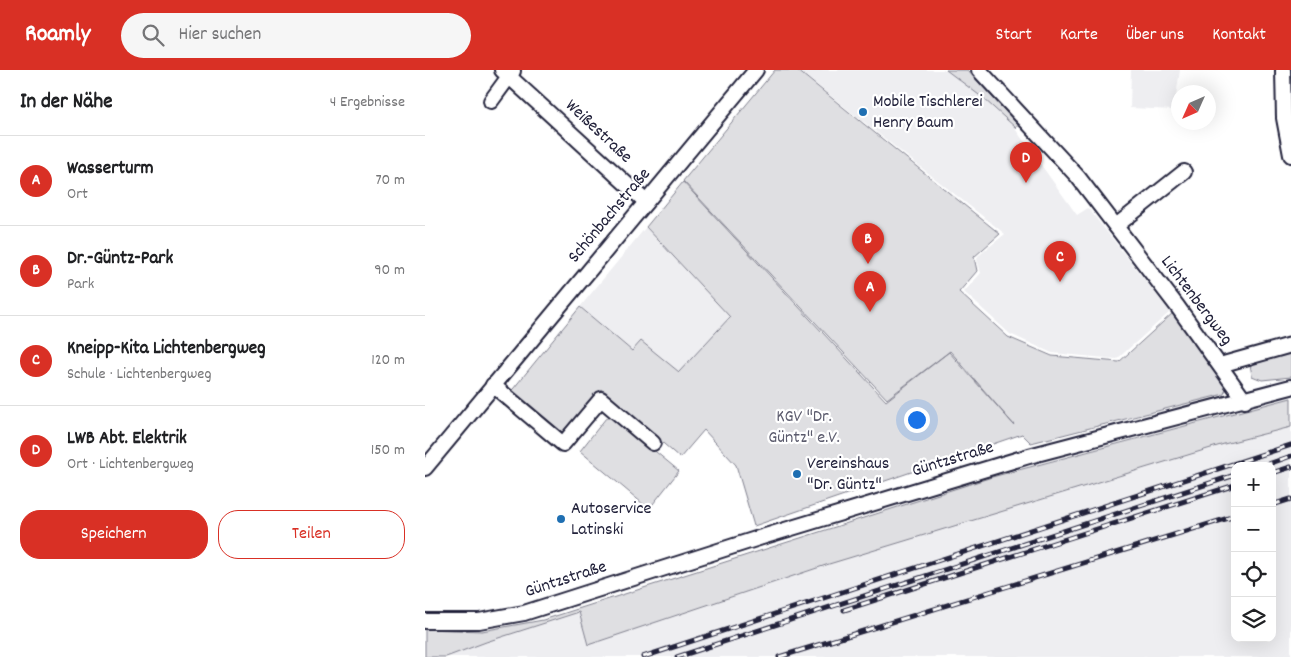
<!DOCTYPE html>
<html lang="de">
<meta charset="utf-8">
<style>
body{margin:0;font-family:Dekko,sans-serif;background:#f6f6f6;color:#202124}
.controls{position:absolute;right:15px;bottom:15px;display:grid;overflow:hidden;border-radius:10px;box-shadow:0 5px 20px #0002}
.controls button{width:45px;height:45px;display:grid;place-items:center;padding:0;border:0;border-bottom:1px solid #e0e0e0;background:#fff;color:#202124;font:25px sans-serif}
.compass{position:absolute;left:746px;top:15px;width:45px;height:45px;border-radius:50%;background:#fff;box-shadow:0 5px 20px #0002;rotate:225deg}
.you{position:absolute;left:491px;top:349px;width:18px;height:18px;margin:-12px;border:4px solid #fff;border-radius:50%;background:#1a73e8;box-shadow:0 0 0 8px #1a73e833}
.badge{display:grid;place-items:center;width:32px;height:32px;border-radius:50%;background:#d93025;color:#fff;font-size:16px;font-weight:700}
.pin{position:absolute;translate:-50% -41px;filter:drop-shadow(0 1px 2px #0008)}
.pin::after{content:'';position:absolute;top:26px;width:18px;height:15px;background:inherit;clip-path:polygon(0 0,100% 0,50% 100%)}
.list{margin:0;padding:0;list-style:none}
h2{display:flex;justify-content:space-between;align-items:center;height:65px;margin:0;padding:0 20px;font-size:21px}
h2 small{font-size:16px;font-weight:400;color:#757577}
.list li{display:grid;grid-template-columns:32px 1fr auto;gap:15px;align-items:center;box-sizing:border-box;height:90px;padding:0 20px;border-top:1px solid #e0e0e0}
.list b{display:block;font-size:19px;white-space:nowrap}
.list p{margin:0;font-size:16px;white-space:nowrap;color:#757577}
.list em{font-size:16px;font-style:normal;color:#757577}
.actions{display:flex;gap:10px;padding:15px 20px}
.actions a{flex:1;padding:11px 0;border:1px solid #d93025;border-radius:20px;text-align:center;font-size:18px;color:#d93025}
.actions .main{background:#d93025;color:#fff}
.icon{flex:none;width:28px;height:28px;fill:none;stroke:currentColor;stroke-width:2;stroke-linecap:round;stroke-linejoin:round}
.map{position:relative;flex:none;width:866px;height:587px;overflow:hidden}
header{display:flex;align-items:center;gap:30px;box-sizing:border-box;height:70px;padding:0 25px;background:#d93025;color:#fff}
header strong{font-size:24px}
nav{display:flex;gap:28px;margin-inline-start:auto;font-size:18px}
.search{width:350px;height:45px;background:#f6f6f6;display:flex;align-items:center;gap:12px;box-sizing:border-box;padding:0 18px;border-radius:28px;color:#757577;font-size:19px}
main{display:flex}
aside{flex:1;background:#fff}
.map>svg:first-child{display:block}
.built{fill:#eeeef1;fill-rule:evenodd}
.green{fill:#dfdfe2;stroke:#80808e}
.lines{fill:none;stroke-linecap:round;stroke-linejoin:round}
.minor-casing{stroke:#22223b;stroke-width:18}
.minor{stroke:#fff;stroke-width:14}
.rail-casing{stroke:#22223b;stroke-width:5}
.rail{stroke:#fff;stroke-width:3;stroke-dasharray:9;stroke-linecap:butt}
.poi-dot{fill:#1f6fb2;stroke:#fff;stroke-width:2}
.labels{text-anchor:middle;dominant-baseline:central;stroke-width:4.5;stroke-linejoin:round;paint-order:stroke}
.poi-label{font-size:18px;fill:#22223b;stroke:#fff;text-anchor:start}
.street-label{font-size:18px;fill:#22223b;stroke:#fff}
.park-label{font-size:18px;fill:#5b5b6d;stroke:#fff}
</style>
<header>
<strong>Roamly</strong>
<div class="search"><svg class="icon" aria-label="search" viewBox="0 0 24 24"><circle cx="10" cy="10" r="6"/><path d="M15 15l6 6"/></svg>Hier suchen</div>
<nav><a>Start</a><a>Karte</a><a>Über uns</a><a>Kontakt</a></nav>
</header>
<main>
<aside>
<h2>In der Nähe<small>4 Ergebnisse</small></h2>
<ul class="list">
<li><span class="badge">A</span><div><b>Wasserturm</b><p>Ort</p></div><em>70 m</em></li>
<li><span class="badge">B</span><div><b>Dr.-Güntz-Park</b><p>Park</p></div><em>90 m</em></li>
<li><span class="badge">C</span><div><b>Kneipp-Kita Lichtenbergweg</b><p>Schule · Lichtenbergweg</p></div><em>120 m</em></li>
<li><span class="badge">D</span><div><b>LWB Abt. Elektrik</b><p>Ort · Lichtenbergweg</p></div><em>150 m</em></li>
</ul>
<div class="actions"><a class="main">Speichern</a><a>Teilen</a></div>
</aside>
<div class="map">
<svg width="866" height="587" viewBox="0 0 866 587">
<rect width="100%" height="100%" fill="#fff"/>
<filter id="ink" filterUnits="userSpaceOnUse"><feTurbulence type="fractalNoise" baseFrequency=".02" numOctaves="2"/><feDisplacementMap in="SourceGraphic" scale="10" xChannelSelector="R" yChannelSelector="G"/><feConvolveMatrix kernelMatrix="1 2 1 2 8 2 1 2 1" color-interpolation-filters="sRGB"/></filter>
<g filter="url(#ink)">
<g class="built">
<polygon points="373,0 538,0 588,56 652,145 663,138 745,242 692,289 627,283 585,264 539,222 556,203 552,190 553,186 580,164"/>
<polygon points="706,0 755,0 749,40 705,38"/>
<polygon points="221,157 305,247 254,303 216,271 207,281 155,237"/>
<path d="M866,357V587H21L61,572L154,542L163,575L404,494L799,374ZM810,396H847V568H810Z"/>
</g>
<g class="green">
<polygon points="350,0 372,0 575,164 549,187 552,201 534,222 583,267 627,286 694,292 749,242 802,316 799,324 606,373 597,364 329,456 311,395 279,360 255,388 176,319 135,368 84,324 155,237 207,281 216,271 254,302 305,247 221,157 258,112 461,331 524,282 589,355 525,281 462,329 258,111"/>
<polygon points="521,0 542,0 593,55 591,58 558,28"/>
<polygon points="866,280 866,307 837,310 827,306 825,294 827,290"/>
<polygon points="866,328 866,357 799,374 404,494 163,575 154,542 61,572 21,587 0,587 0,559 57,561 118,550 567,407"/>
<polygon points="181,348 190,348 254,401 224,439 155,381"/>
</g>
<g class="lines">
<defs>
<g id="minor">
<polyline points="77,0 221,132"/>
<polyline points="554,0 653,107 752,236 820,331"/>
<polyline points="858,0 859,48 866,85"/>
<polyline points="66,31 88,1"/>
<polyline points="691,156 759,102"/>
<polyline points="795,295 866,275"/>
<polyline points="68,315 138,374 176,329 228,373"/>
<polyline points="0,398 331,0"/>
<polyline points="0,551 54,551 99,543 337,467 604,386 866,317"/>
</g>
</defs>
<use href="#minor" class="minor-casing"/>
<use href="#minor" class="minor"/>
<defs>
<g id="rail">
<polyline points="838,396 866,386"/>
<polyline points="847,403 866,397"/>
<polyline points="847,435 866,429"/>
<polyline points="419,540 810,415"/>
<polyline points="218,587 866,375"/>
<polyline points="252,587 810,405"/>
<polyline points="354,587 810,446"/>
</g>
</defs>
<use href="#rail" class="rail-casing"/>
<use href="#rail" class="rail"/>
</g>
</g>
<g class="poi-dot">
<circle cx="438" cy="42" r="5"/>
<circle cx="372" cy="404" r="5"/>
<circle cx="136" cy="449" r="5"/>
</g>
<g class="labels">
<g class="poi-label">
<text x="448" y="32">Mobile Tischlerei<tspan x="448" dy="21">Henry Baum</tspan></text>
<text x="382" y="394">Vereinshaus<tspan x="382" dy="21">"Dr. Güntz"</tspan></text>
<text x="146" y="439">Autoservice<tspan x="146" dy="21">Latinski</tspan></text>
</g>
<g class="street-label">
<text transform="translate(173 62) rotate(43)">Weißestraße</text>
<text transform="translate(185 146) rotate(-50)">Schönbachstraße</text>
<text transform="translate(771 231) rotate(53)">Lichtenbergweg</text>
<text transform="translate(528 390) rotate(-17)">Güntzstraße</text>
<text transform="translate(141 510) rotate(-18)">Güntzstraße</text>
</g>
<g class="park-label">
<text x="379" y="347">KGV "Dr.<tspan x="379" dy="21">Güntz" e.V.</tspan></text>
</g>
</g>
</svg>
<div class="controls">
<button>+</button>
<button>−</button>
<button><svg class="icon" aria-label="locate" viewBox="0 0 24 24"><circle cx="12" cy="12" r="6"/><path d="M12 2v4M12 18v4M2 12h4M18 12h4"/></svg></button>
<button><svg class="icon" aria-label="layers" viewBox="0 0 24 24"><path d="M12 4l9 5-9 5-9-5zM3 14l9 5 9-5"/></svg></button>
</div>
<svg class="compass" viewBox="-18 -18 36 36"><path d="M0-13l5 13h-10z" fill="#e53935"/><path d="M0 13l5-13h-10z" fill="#757577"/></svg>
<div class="you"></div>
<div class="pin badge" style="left:445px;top:242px">A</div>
<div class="pin badge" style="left:443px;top:194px">B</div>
<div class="pin badge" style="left:635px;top:212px">C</div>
<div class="pin badge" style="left:601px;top:113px">D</div>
</div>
</main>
